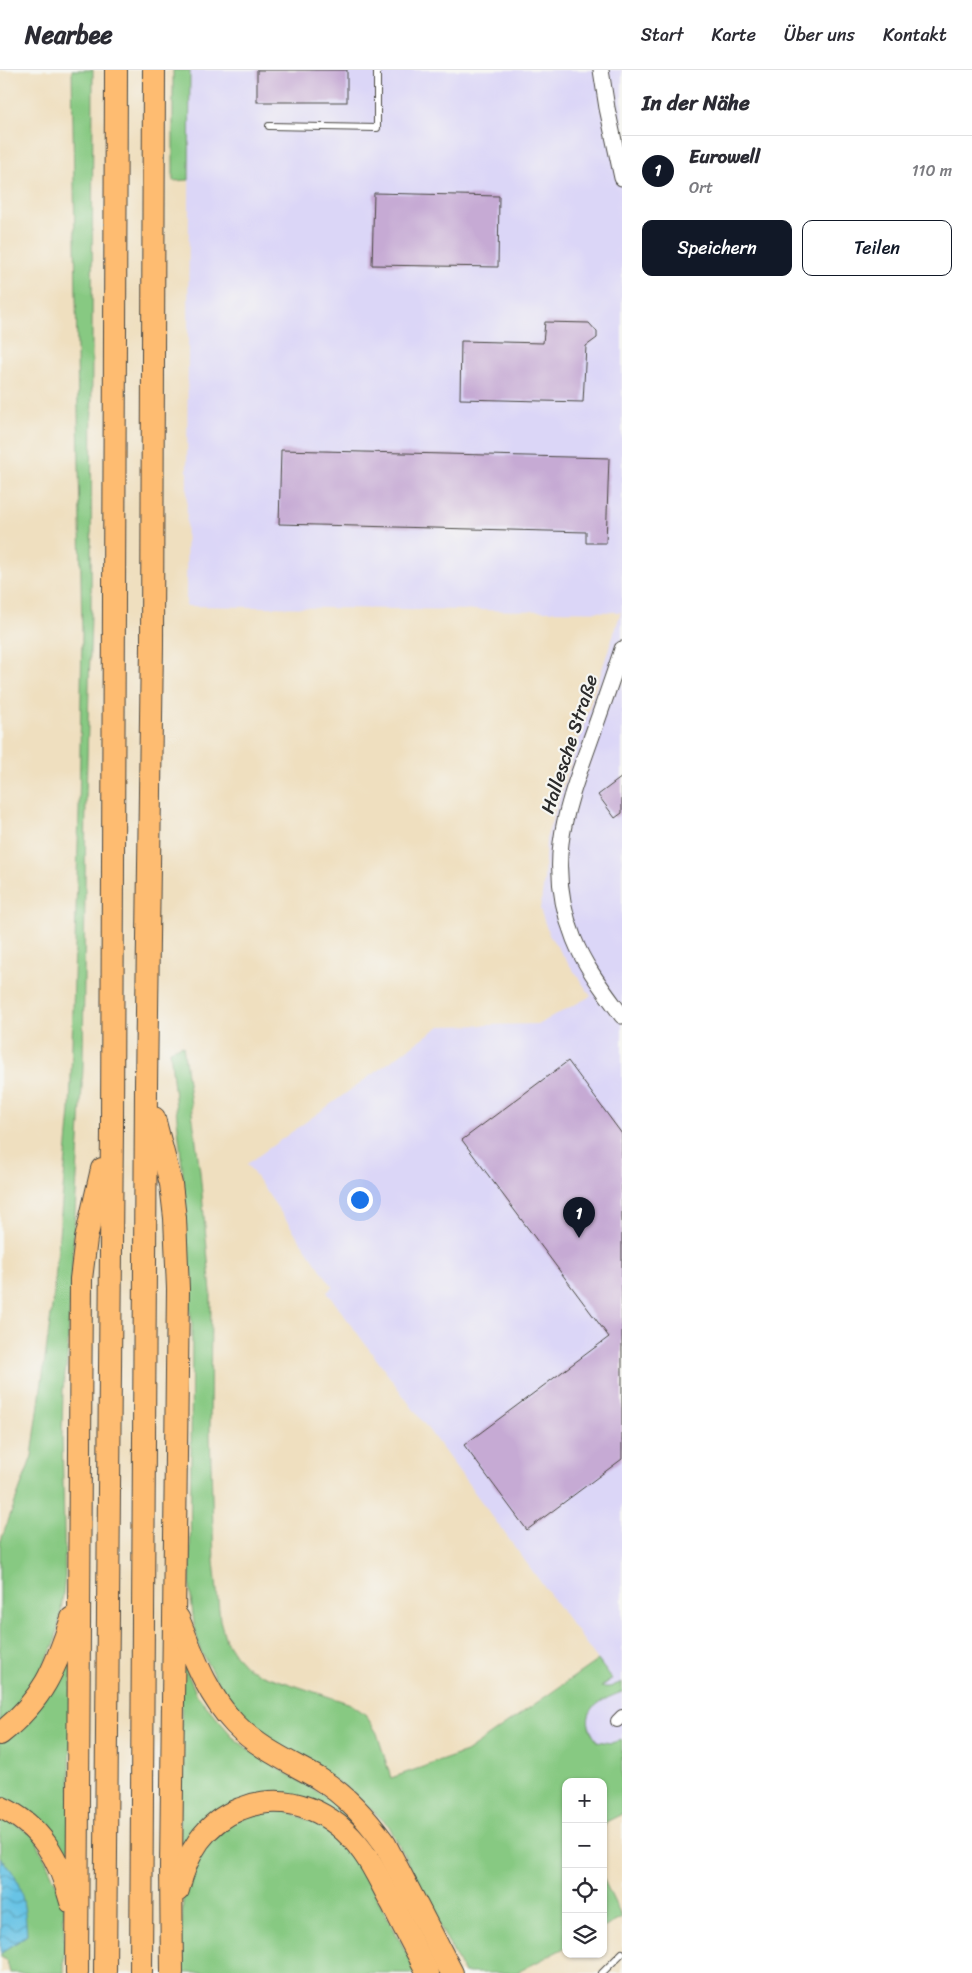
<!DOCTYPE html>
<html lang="de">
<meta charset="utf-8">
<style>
body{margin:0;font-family:Sriracha,sans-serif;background:#f7f7f7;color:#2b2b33}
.controls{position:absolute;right:15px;bottom:15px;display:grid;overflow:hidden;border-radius:10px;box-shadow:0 1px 4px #0004}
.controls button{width:45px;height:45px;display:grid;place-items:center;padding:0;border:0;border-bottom:1px solid #e1e1e2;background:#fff;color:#2b2b33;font:25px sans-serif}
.you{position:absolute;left:359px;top:1129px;width:18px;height:18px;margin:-12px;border:4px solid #fff;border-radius:50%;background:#1a73e8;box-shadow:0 0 0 8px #1a73e833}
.badge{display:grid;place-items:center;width:32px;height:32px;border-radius:50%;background:#111827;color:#fff;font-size:16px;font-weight:700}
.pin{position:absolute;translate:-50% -41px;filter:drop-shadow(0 1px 2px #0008)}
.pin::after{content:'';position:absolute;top:26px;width:18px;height:15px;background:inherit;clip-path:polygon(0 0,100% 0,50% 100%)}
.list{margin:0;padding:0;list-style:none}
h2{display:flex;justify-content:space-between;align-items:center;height:65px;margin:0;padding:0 20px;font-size:21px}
h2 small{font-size:16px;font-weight:400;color:#7c7c81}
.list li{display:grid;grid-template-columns:32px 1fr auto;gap:15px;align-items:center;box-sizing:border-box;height:70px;padding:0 20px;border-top:1px solid #e1e1e2}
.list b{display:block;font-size:19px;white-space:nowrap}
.list p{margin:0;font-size:16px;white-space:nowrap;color:#7c7c81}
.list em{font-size:16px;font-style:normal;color:#7c7c81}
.actions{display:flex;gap:10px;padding:15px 20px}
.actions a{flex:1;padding:11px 0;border:1px solid #111827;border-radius:10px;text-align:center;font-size:18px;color:#111827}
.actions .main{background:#111827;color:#fff}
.icon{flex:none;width:28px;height:28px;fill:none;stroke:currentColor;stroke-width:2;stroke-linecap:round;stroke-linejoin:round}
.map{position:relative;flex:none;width:622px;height:1903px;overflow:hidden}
header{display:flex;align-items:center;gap:30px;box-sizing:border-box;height:70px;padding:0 25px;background:#fff;border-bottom:1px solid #e1e1e2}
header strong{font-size:24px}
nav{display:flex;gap:28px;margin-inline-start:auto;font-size:18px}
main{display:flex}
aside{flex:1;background:#fff}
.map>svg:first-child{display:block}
.built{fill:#dbd6f7}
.green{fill:#87c982;stroke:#597a56}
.water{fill:url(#water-waves);stroke:#497788}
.building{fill:#c6aad4}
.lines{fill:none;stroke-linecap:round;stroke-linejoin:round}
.service-casing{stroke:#484641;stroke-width:8}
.minor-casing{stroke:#484641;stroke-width:14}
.tertiary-casing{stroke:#484641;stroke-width:17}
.motorway-casing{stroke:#484641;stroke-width:24}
.service{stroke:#fff;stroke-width:6}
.minor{stroke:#fff;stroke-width:12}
.tertiary{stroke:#fff;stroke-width:15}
.motorway{stroke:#febc71;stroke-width:22}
.labels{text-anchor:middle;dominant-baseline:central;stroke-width:4.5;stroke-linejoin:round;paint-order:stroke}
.street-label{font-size:19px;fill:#2b2b2b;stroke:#f6f6f2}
</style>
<header>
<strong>Nearbee</strong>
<nav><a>Start</a><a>Karte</a><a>Über uns</a><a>Kontakt</a></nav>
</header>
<main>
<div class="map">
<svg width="622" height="1903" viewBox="0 0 622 1903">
<defs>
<pattern id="water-waves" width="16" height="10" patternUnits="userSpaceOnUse" patternTransform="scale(1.25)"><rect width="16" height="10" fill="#67c3e5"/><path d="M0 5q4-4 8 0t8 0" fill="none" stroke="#559fba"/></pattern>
</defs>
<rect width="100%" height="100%" fill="#f6f6f2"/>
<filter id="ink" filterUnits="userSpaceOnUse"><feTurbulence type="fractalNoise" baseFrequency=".02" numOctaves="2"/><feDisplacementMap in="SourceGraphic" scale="10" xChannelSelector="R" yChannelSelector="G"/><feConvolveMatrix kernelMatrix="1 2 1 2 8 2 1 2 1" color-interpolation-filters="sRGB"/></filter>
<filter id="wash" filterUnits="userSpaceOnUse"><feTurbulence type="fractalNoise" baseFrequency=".0096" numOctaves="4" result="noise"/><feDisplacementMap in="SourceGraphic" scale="20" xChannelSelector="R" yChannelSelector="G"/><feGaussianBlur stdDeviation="1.12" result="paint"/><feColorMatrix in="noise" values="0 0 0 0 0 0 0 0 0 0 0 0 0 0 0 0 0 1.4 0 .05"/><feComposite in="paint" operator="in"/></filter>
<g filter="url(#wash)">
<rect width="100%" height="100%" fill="#efdfbf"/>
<polygon class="built" points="190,0 622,0 622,1724 568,1637 612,1609 327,1222 333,1217 247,1094 440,956 539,954 591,926 549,865 540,839 544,811 546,769 621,542 186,536"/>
<g class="green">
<polygon points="72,0 93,0 91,545 86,727 83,998 67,1289 63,1319 62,1366 65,1506 61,1542 55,1573 31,1620 0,1653 0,1473 32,1386 54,1222 70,1041 79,741 82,565"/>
<polygon points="173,0 190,0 189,110 173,111"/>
<path d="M183,975L200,1102L211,1222L210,1362L214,1491L220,1550L226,1571L235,1585L246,1597L263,1605L351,1634L365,1644L377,1663L391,1708L466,1682L598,1590L612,1609L601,1617H610L622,1612V1622C597,1631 576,1643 597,1671L611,1673L622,1670V1744L606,1752L603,1760V1712H566V1877L516,1903H464L389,1756L349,1719L274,1673L242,1647L227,1630L200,1580L194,1554L190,1519L192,1252L186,1222L183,1106L170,980Z"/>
<polygon points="72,1578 69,1790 49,1761 0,1727 0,1672"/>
<polygon points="182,1591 197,1625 234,1668 254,1684 318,1722 334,1733 349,1746 370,1772 381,1789 440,1903 436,1903 379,1795 283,1723 179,1785"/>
<polygon points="284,1739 338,1764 356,1787 417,1903 180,1903 183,1827 190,1798 227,1752"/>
<polygon points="0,1744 35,1767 64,1831 64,1903 10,1903 7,1891 0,1887 0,1884 27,1865 5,1792 0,1788"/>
<polygon points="603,1808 622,1848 603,1858"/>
</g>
<path class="water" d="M0,1788C23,1807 25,1838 27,1865L0,1884Z"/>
<g id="blocks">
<g class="building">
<rect x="257" y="0" width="90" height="32"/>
<polygon points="374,123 499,126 498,197 372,195"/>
<polygon points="545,252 589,253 597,262 597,268 586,276 583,332 460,329 461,271 543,273"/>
<polygon points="281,380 609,388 606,473 586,473 586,462 279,454"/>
<polygon points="622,707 622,743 615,748 598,725"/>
<polygon points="568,991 622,1064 622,1389 527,1460 464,1375 609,1267 462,1070"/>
</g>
</g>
</g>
<g filter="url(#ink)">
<use href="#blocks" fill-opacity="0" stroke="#484641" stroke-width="1"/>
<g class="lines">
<defs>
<g id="service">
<polyline points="269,56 377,58 377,0"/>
<polyline points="602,1903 622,1883"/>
</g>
<polyline id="minor" points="617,1651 622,1646"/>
<g id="tertiary">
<polyline points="601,0 607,38 622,108"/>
<path d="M622,579C611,613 599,646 587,680C563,747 546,798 574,869C585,897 604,921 622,946"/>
</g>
<g id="motorway">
<polyline points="154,1048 171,1114 175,1148 178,1219 171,1797 172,1903"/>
<path d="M178,1548C193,1585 207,1625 235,1654C258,1678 290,1692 318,1708C346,1725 366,1748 385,1774L452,1903"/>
<path d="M0,1664C44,1629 55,1599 72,1548"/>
<path d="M0,1737C41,1755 60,1790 71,1832"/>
<path d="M178,1820C187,1783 204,1753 240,1739C288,1719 335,1743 363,1782C375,1798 383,1818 393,1835C404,1858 416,1880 428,1903"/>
<polyline points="77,1903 81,1209 86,1169 102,1099"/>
<polyline points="105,1903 112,1057 116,0"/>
<polyline points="141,1903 146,1015 152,575 154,0"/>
</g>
</defs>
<use href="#service" class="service-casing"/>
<use href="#minor" class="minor-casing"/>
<use href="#tertiary" class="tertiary-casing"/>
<use href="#motorway" class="motorway-casing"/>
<use href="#service" class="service"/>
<use href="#minor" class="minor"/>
<use href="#tertiary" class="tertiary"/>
<use href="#motorway" class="motorway"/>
</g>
</g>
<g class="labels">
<g class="street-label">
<text transform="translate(569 674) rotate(-72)">Hallesche Straße</text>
</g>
</g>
</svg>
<div class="controls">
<button>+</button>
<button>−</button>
<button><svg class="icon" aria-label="locate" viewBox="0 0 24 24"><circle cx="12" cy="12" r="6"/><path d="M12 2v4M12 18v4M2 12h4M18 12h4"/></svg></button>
<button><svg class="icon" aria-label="layers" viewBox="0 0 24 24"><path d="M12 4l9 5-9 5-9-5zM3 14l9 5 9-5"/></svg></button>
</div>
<div class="you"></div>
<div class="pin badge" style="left:579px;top:1168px">1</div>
</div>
<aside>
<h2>In der Nähe<small></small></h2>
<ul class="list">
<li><span class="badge">1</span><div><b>Eurowell</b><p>Ort</p></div><em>110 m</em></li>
</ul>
<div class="actions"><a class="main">Speichern</a><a>Teilen</a></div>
</aside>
</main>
